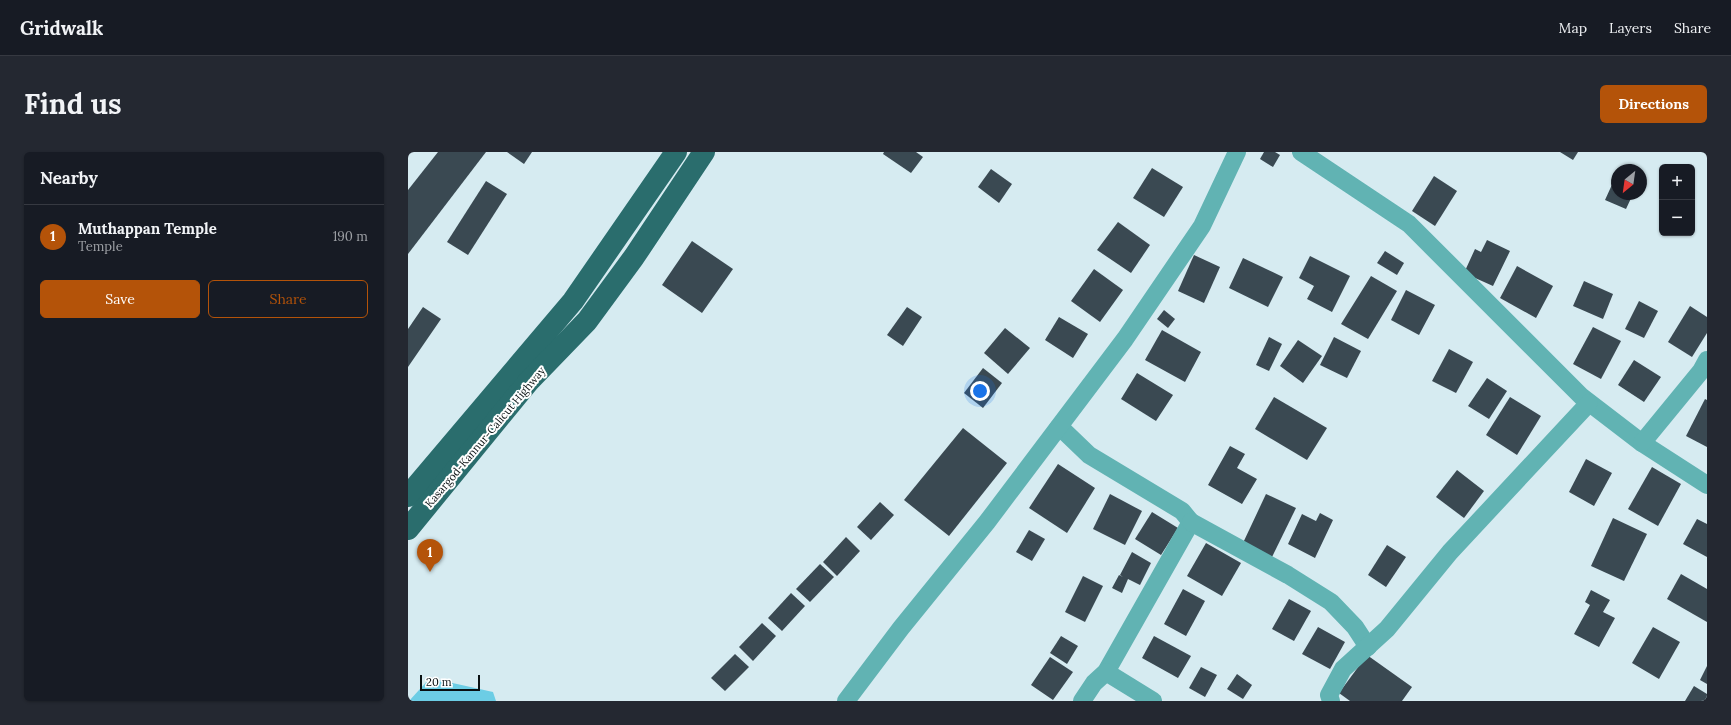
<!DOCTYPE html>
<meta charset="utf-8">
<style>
body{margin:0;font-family:Lora,serif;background:#242831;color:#f1f3f6}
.controls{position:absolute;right:12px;top:12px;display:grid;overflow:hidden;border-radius:6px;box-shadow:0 1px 3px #0004}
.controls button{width:36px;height:36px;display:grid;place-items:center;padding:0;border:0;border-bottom:1px solid #363941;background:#171b24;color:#f1f3f6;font:20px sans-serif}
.compass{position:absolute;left:1203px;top:12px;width:36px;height:36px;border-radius:50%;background:#171b24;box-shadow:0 1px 3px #0004;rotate:209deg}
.scale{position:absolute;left:12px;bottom:10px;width:60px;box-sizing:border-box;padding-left:4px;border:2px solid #091012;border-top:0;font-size:11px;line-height:14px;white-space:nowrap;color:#091012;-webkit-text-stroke:3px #fff;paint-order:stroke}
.you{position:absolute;left:572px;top:239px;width:14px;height:14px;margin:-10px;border:3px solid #fff;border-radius:50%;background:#1a73e8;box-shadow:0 0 0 6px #1a73e833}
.badge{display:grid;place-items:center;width:26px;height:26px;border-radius:50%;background:#b45309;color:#fff;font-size:13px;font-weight:700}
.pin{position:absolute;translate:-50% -33px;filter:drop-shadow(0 1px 2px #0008)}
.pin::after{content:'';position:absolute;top:21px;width:14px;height:12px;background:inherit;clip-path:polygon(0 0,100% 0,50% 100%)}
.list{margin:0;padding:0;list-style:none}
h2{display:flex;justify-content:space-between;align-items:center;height:52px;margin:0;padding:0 16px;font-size:17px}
h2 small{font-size:13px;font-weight:400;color:#9ea1a6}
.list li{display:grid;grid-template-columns:26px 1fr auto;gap:12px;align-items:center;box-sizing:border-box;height:64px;padding:0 16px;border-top:1px solid #363941}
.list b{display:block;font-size:15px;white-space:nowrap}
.list p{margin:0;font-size:13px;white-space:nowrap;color:#9ea1a6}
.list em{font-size:13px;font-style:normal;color:#9ea1a6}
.actions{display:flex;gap:8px;padding:12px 16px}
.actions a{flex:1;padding:9px 0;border:1px solid #b45309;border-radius:6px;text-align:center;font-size:14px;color:#b45309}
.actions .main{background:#b45309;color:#fff}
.map{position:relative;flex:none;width:1299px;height:549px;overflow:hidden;border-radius:6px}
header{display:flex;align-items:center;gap:24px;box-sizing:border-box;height:56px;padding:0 20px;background:#171b24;border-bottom:1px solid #363941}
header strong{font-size:19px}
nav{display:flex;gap:22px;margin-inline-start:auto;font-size:14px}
.intro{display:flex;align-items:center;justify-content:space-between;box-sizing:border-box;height:96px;padding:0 24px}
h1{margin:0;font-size:28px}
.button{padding:10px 18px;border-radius:6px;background:#b45309;color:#fff;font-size:14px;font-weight:700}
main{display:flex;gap:24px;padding:0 24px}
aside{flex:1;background:#171b24;border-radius:6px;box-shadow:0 1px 3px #0004}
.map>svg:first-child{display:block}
.green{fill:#6ccde5}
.building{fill:#3a4952}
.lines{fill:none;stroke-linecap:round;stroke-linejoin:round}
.minor{stroke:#61b3b3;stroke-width:18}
.trunk{stroke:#2a6d6d;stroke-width:22}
.labels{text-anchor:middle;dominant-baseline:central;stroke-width:4;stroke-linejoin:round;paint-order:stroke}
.street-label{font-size:11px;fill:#091012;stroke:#fff}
</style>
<header>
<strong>Gridwalk</strong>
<nav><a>Map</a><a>Layers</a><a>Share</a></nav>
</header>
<div class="intro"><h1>Find us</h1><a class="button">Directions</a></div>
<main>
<aside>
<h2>Nearby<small></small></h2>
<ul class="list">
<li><span class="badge">1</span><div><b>Muthappan Temple</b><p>Temple</p></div><em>190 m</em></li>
</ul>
<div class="actions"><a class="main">Save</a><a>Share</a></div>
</aside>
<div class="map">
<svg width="1299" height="549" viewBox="0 0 1299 549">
<rect width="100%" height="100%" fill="#d6ebf1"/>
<polygon class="green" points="22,526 85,540 88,549 1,549"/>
<g class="building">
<polygon points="30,0 78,0 0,102 0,38"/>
<polygon points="99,0 124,0 116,12"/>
<polygon points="476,0 508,0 515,5 503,21 475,2"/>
<polygon points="856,0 867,0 872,3 865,15 852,7"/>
<polygon points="1152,0 1170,0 1165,8"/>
<polygon points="744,16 775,35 756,65 725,46"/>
<polygon points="583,17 604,32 591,51 570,35"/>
<polygon points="1026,24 1049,39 1027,74 1004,59"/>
<polygon points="1207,26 1209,27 1209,42 1225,42 1218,57 1197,48"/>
<polygon points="78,29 99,42 60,103 39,90"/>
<polygon points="710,70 742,93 723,121 689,98"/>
<polygon points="1079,88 1102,99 1085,134 1056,121 1067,97 1073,100"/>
<polygon points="284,89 325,117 294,161 254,133"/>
<polygon points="977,99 996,111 989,123 969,111"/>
<polygon points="786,103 812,115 796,151 770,139"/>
<polygon points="902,104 942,124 924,160 899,147 906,134 891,126"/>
<polygon points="835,106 875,125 860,155 821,136"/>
<polygon points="1109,114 1145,134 1128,166 1092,146"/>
<polygon points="686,117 715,138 692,170 663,149"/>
<polygon points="963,124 989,139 960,187 933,172"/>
<polygon points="1176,129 1205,142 1195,167 1165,154"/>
<polygon points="998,138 1027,153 1011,183 983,168"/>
<polygon points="1231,149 1250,159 1236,186 1217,177"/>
<polygon points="1282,154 1299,165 1299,181 1284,205 1260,190"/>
<polygon points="15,155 33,167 0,215 0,177"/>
<polygon points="499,155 514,165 495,194 479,183"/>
<polygon points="756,158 767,167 760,176 749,167"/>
<polygon points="651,165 680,182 665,206 637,188"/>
<polygon points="1185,175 1213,189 1193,227 1165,212"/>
<polygon points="597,176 622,196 600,222 576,201"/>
<polygon points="754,178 793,200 777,230 737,208"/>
<polygon points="861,185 874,192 861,219 848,213"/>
<polygon points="926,185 953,199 939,226 912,213"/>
<polygon points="890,188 914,204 895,231 872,214"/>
<polygon points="1041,197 1065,210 1048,241 1024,229"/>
<polygon points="1226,208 1253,225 1236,250 1210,233"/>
<polygon points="575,216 594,231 575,256 556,241"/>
<polygon points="729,221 765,243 748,269 713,247"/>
<polygon points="1079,226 1099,239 1081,267 1060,254"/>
<polygon points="866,245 919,276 899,308 847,277"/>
<polygon points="1102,245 1133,264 1109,303 1078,283"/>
<polygon points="1297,247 1299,248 1299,295 1278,284"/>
<polygon points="555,276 599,311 541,384 496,348"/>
<polygon points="822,294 837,302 829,316 849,327 834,352 800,333"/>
<polygon points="1178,307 1204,321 1186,354 1161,340"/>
<polygon points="650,312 687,336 659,381 621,356"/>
<polygon points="1244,315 1273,332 1250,374 1220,357"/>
<polygon points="1049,318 1076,339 1056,366 1028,345"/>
<polygon points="702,342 734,359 717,393 685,377"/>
<polygon points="858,342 888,356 864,405 835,391"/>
<polygon points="472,350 486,363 463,388 449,375"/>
<polygon points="744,360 770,376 753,403 727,387"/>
<polygon points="912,361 925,368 907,406 880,392 894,362 908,369"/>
<polygon points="1205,366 1239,382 1216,429 1183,414"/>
<polygon points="1289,367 1299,372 1299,405 1275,392"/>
<polygon points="621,378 637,387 624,409 608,400"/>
<polygon points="438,385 452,399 429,424 415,410"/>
<polygon points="798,391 833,411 814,444 779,424"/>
<polygon points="979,393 998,405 978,435 960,423"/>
<polygon points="724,400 743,411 732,433 720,427 714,441 704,436 711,423 715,425 712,423"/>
<polygon points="412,412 426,425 402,450 388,437"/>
<polygon points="1273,422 1299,437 1299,470 1259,447"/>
<polygon points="675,424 695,434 677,470 657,460"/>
<polygon points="775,437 797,449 778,484 756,472"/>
<polygon points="1183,438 1202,448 1195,460 1207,466 1191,495 1166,482 1182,453 1177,450"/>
<polygon points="383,441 397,454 374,479 360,466"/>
<polygon points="881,447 903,459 886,489 864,477"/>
<polygon points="354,471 368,484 345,509 331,495"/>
<polygon points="910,475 937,490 922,517 894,502"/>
<polygon points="1245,475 1272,490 1251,527 1224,511"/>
<polygon points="653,484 670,494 659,512 642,501"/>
<polygon points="746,484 783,504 770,526 734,506"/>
<polygon points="327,502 341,515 317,539 303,526"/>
<polygon points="959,503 1004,535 994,549 942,549 931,541"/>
<polygon points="642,505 665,520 645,548 623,533"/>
<polygon points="1299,514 1299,532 1292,528"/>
<polygon points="793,515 809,523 797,545 781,536"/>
<polygon points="829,522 844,533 835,547 819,537"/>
<polygon points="1286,534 1299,542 1299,549 1277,549"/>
</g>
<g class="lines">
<g class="minor">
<polyline points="893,0 1001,72 1174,245 1234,291 1299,333"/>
<polyline points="650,276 656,279 681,303 774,359 783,370 698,520 686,531 674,549"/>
<polyline points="1234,291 1293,219 1299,208"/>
<polyline points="783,370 880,423 923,450 947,475 960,495"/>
<polyline points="698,520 745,549"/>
<polyline points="438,549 493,476 579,370 717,187 794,74 829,0"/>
<polyline points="923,549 921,543 935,517 979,477 1042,400 1181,251"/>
</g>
<g class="trunk">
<polyline points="0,344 165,149 268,0"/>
<polyline points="0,377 121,229 179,169 226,105 296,0"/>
</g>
</g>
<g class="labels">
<g class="street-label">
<text transform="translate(77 285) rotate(-50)">Kasargod-Kannur-Calicut Highway</text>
</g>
</g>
</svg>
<div class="controls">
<button>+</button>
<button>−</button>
</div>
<svg class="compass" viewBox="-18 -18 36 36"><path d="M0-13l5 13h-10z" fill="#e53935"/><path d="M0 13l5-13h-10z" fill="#9ea1a6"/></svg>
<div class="scale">20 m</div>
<div class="you"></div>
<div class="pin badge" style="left:22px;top:420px">1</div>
</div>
</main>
